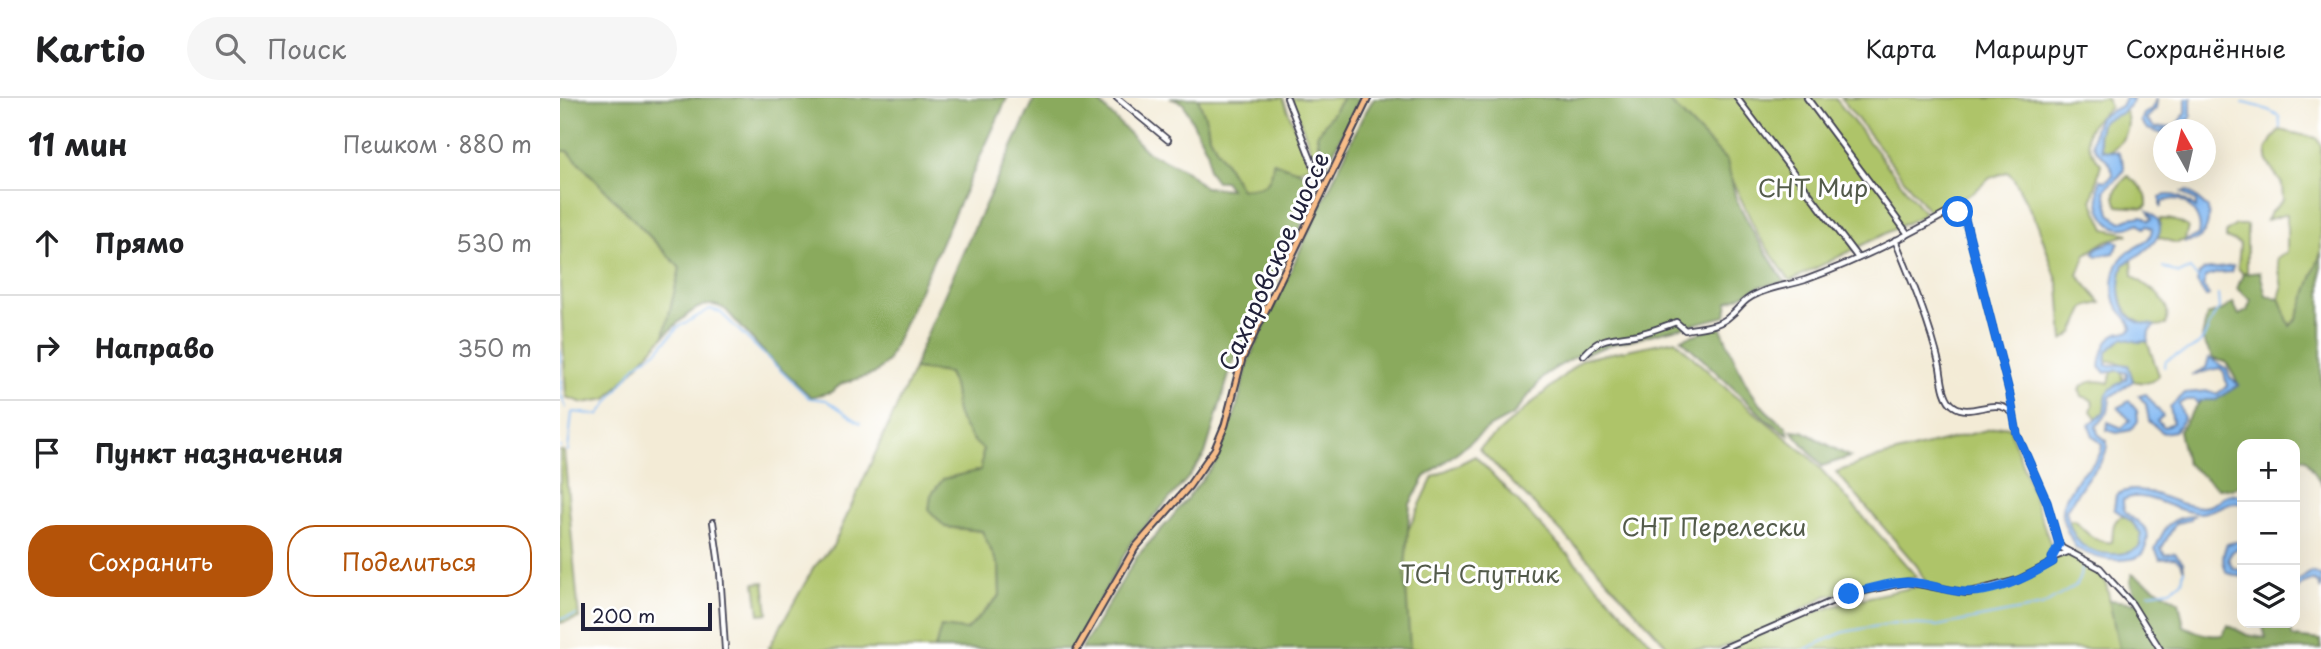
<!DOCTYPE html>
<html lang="ru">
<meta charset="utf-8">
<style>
body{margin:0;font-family:"Playpen Sans",sans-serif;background:#f6f6f6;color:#202124}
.controls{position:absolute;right:21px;bottom:21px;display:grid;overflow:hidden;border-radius:14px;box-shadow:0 7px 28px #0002}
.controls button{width:63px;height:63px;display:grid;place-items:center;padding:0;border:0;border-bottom:2px solid #e0e0e0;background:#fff;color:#202124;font:35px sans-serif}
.compass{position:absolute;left:1593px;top:21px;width:63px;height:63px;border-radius:50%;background:#fff;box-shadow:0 7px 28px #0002;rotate:352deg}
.scale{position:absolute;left:21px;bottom:18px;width:131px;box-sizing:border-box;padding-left:7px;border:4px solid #22223b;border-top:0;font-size:19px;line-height:24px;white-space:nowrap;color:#22223b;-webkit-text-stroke:5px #fff;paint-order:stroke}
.stop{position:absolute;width:21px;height:21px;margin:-16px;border:5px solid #1a73e8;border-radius:50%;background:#fff}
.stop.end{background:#1a73e8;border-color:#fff;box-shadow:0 2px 7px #0008}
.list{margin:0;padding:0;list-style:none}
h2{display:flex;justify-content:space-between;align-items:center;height:91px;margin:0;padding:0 28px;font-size:30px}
h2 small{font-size:23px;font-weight:400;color:#757577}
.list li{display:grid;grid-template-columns:46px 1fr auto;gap:21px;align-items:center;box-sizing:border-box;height:105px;padding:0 28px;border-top:2px solid #e0e0e0}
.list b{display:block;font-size:26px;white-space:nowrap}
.list em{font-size:23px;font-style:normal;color:#757577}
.actions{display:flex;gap:14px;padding:21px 28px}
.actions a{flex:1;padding:16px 0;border:2px solid #b45309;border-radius:28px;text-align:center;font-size:24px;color:#b45309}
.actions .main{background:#b45309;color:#fff}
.icon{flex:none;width:38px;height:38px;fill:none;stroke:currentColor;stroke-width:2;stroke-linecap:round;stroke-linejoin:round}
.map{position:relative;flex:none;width:1761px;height:551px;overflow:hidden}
header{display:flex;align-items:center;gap:42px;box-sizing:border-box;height:98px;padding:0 35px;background:#fff;border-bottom:2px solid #e0e0e0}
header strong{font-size:33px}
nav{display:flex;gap:38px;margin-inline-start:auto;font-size:24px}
.search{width:490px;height:63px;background:#f6f6f6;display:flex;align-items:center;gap:18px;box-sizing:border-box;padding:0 24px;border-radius:38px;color:#757577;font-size:26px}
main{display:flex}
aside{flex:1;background:#fff}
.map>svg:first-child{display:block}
.green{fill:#aec469;stroke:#687352;stroke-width:2}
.forest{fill:#8aaa5d;stroke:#56664c;stroke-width:2}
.water{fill:#84baf3;stroke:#536e97;stroke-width:2}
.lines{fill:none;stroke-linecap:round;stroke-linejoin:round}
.stream{stroke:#84baf3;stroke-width:2}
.minor-casing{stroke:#414052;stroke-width:8}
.major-casing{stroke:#414052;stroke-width:9}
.minor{stroke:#fff;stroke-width:4.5}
.major{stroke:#f8bd89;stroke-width:5}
.route{stroke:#1a73e8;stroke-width:9}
.labels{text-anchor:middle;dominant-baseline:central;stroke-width:6;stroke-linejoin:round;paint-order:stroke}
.park-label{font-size:24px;fill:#535b4b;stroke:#fff}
.street-label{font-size:24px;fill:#22223b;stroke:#fff}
</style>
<header>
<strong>Kartio</strong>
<div class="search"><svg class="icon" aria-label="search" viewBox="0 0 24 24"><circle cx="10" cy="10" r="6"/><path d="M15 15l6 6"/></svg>Поиск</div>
<nav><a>Карта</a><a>Маршрут</a><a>Сохранённые</a></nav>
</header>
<main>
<aside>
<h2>11 мин<small>Пешком · 880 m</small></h2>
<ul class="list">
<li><svg class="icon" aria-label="ahead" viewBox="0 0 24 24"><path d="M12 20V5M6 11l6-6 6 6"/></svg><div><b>Прямо</b></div><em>530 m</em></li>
<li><svg class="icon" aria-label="right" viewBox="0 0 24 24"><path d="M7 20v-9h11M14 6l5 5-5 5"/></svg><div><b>Направо</b></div><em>350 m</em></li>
<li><svg class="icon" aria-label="arrive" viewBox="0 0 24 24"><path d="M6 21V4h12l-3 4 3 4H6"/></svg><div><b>Пункт назначения</b></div></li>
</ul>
<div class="actions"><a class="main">Сохранить</a><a>Поделиться</a></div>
</aside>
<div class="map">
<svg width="1761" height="551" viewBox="0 0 1761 551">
<rect width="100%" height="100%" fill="#fff"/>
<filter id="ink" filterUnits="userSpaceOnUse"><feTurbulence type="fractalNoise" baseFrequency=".0143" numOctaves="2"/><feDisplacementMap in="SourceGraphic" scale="14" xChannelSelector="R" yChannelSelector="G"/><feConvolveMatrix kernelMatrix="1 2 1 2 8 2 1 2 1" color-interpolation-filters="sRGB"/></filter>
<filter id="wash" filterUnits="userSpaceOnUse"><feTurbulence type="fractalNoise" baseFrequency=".00686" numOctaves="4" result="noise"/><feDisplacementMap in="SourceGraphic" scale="28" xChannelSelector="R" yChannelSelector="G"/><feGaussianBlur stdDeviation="1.57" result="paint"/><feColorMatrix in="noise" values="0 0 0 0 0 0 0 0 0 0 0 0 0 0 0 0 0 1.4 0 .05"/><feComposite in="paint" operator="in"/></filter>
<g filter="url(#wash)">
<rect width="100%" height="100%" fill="#f3ebd6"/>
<g class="green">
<path d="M638,0H723L750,68L734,73L714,64C711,88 704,90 681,91L649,38L647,24Z"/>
<polygon points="731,0 783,0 757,37 758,48 769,67 758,69"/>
<polygon points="1098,0 1275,0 1365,116 1230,183 1198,137 1161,59"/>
<path d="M1281,0H1547L1550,10C1523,28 1520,42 1541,66L1532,102L1545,131L1569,136L1546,143L1526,156L1518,177L1541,205L1525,209L1513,235L1503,242L1499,188L1478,127L1453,79L1447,74L1430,80L1414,94L1370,115Z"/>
<path d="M1564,12C1574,28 1563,46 1547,54L1542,52L1538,37L1542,23Z"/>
<polygon points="1720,32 1756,40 1761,47 1761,155 1737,221 1729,228 1719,200 1722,190 1717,160 1727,154 1727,116 1706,122 1711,114 1723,102 1722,86 1708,65 1706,52 1712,41"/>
<polygon points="0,53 8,53 120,170 104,238 47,301 23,305 6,299 0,187"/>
<path d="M1568,78C1578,87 1588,92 1587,107L1584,110L1558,108C1551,94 1557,88 1568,78Z"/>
<path d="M1600,121C1610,121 1619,122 1628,129L1625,142L1616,145L1598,139Z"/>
<polygon points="1676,127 1687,127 1687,174 1683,176 1678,170 1680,146 1666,140 1666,134"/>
<path d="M1572,161L1573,178C1590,191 1614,201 1606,227C1566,233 1553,200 1564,166Z"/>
<path d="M1563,240L1579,244L1587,243L1599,277C1592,287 1583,285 1573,283L1568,267L1546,262L1547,253Z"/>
<polygon points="1115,242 1171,295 1250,359 1357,479 1266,498 1203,534 1158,551 1110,551 1030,463 919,351 1023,261"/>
<polygon points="354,271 388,275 395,290 397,316 423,351 421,372 383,381 385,429 422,433 439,469 440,497 407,533 381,529 375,551 208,551 254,469 273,448"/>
<path d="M1562,272L1563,283L1547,296L1544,314L1537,321L1531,313L1533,307L1532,302L1522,298L1519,292C1525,282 1539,282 1549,285L1552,274Z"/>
<path d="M1442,328L1449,329L1494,456L1515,454L1545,482L1562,551H1166C1229,518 1298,499 1367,487L1357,468L1276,374L1313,361Z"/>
<polygon points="0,353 4,353 19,520 0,525"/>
<polygon points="915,358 1097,551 845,551 844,441 873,379"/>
<path d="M1563,418L1571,423L1581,435L1580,448C1567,460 1536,458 1522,447C1516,442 1510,431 1508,423L1514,422C1524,433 1536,446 1552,444C1554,433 1550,423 1563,418Z"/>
<polygon points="204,484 208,515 199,516 195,485"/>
</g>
<g class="forest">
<path d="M0,0H447L327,264L314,276L283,285L271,294L251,299L211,262L166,212C141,196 122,222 104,238L120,170L8,53H0Z"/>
<path d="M475,0H535L586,53L627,73L644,89L670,91L664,83H656L648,72V55L623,5L610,0H638L647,24L649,38L681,91C704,90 712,88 713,64C724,69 741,72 749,78L750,87L741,129L672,267L645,356L628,380L572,443L513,551H375L381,529L407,532L440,497L439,469L422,433L385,429L369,412L371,397L383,381L421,372L423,351C413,345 400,326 397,314C393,297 397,293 388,275L354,271L360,252L409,141Z"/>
<polygon points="783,0 800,0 771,59 767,58 759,46 757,37"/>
<polygon points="814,0 1106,0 1167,63 1176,101 1195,137 1225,184 1201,188 1168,204 1166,218 1054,246 1013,260 986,276 953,317 930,329 865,379 850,406 845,472 850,551 521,551 578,457 608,424 656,364 676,312 689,261 802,20"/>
<polygon points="1761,155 1761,385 1746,361 1737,360 1739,373 1735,373 1735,346 1682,346 1682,385 1673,391 1658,390 1626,365 1619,333 1641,302 1679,287 1666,264 1653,261 1642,240 1647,217 1662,212 1673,205 1679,217 1687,213 1691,202 1677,191 1683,176 1700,174 1706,198 1719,200 1730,228 1737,221"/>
<path d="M1160,228C1178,267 1188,305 1226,328L1229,337L1207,322L1121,241Z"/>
<polygon points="1231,332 1243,333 1290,359 1262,368"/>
<path d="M1572,476L1619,504L1624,528C1637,534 1647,539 1662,537L1668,527L1687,537L1706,540L1702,525H1728L1733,539L1761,542V551H1559L1549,502L1577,505L1570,483Z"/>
</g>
<g class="water">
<path d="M1565,0H1573L1572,5L1560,16L1542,23L1538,37L1542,52L1558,54C1574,78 1554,77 1545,93L1550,116L1561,124L1570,120L1583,118L1589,123L1592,121L1588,113C1619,132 1583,156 1564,166C1558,185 1556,213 1578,224C1583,227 1589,225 1595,228L1589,233L1588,243L1579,244L1563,240L1547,253L1546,267H1568L1573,283L1550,299C1549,313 1547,319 1536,328L1538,336L1547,343C1547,363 1536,369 1526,382C1519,392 1513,402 1506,412C1508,424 1512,438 1522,447C1536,458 1567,460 1580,448L1581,435L1571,423L1554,411L1556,397C1584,381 1612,409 1642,409C1661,409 1661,390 1682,398V406C1668,401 1654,415 1639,415C1613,415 1587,390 1563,402C1563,406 1563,409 1565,413C1573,425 1594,426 1586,448C1583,457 1579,460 1570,461C1549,464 1534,460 1516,450C1504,426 1493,414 1512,390C1515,385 1517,380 1521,376C1532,367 1541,361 1542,346L1533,338L1529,327L1544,314L1547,296L1551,291L1566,281L1567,275L1557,272L1545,275L1540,269C1542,252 1548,232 1568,234L1572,230C1569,217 1557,216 1554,198C1551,182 1555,163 1569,153C1579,146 1590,146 1592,131L1587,128L1583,130L1579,125C1548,144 1533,108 1540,82L1546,83L1553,77C1551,48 1519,64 1539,19L1561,8Z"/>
<polygon points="1597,0 1596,11 1586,21 1595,30 1615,28 1626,15 1626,0 1631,0 1631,19 1619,31 1604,32 1603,36 1587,31 1581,23 1584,16 1591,12"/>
<path d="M1628,93L1648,110C1650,128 1645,144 1624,144L1639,136C1643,122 1630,103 1615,101C1611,101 1607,103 1603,103L1600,110V99C1614,93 1626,102 1636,110V104L1622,94Z"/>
<polygon points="1553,143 1559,145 1554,155 1537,158 1533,155 1538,149"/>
<polygon points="1673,168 1671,174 1657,175 1646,179 1643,188 1649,197 1646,199 1637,185 1639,176 1644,172"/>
<polygon points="1649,260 1667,271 1670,280 1679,287 1656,302 1641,302 1637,305 1635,302 1626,302 1619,306 1624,320 1615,333 1603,335 1589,323 1586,306 1579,298 1586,296 1603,318 1597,323 1604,329 1613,325 1610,309 1625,295 1649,293 1657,296 1667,288 1664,274 1660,270 1631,277 1646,270"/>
<polygon points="1569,303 1577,313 1578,323 1571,332 1557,335 1547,332 1548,324 1562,330 1570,322 1558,310"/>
<path d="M1634,418L1630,422L1616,425L1601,451L1605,457L1615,455L1623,464L1624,472L1621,465L1615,460L1600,461L1595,451C1605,430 1608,419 1634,418Z"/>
<path d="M1682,442V447L1672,454L1668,461L1673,470L1682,473V479L1667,475C1662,465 1662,457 1667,446Z"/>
<polygon points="1751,474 1761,478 1761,492 1758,485 1752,482 1744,485 1735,493 1735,485"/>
</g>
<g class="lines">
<g class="stream">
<path d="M1682,5C1688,5 1716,13 1719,19C1720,21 1720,27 1720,30"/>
<polyline points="1603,169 1619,176 1630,171 1638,181"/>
<polyline points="0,252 1,297 6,310"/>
<path d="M1604,269L1606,263C1616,256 1627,254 1636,248C1646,242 1651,220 1659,210L1658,197"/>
<polyline points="0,349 1,349"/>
<polyline points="8,353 12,315 14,314 39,317 76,267 98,252 117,230 150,211 160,214 249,300 266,302 300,325"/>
<polyline points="1589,495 1610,492 1622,483 1624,472"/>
<polyline points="0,521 16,517"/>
<polyline points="1246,551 1284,534 1334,525 1377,528 1482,508 1517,487 1524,465"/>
</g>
</g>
</g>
<g filter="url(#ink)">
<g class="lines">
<defs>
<g id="minor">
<polyline points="557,0 608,42"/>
<polyline points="727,0 763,92"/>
<polyline points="1177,0 1298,160"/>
<polyline points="1247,0 1348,136"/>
<path d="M1335,142C1352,183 1370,226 1380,269C1382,281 1383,301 1394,308C1411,320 1433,299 1450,313"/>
<path d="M1024,257C1041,238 1050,241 1073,237C1088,235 1102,229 1116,224L1125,232C1139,229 1159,229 1170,218C1182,208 1182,202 1199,195C1214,188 1230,187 1245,182C1295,164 1345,139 1391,113L1404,117L1450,297L1457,336L1487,404L1499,446L1502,450L1540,470L1552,484L1572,506L1600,551"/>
<polyline points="153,424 160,474 165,551"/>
<polyline points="1162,551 1289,496 1347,484 1407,495 1458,482 1493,464 1492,460 1508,454"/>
</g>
<polyline id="major" points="517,551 575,450 629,388 655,351 665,327 682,261 808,0"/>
</defs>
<use href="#minor" class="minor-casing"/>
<use href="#major" class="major-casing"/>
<use href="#minor" class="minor"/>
<use href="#major" class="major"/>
</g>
</g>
<g class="lines" filter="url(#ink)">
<path class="route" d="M1289,496C1307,492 1328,484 1347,484C1367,484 1387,494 1406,494C1436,495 1468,479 1493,464L1492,460L1499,446L1487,404L1457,336L1450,297L1404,117L1398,114"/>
</g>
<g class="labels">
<g class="park-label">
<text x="1253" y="89">СНТ Мир</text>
<text x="1154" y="428">СНТ Перелески</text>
<text x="920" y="475">ТСН Спутник</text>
</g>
<g class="street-label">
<text transform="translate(713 163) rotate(-66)">Сахаровское шоссе</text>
</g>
</g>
</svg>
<div class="controls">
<button>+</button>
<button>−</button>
<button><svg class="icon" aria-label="layers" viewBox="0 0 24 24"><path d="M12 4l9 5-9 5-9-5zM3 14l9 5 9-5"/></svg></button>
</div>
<svg class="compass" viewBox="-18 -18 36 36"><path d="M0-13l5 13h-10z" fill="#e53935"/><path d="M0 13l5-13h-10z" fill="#757577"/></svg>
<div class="scale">200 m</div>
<div class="stop" style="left:1398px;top:114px"></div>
<div class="stop end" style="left:1289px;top:496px"></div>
</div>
</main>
